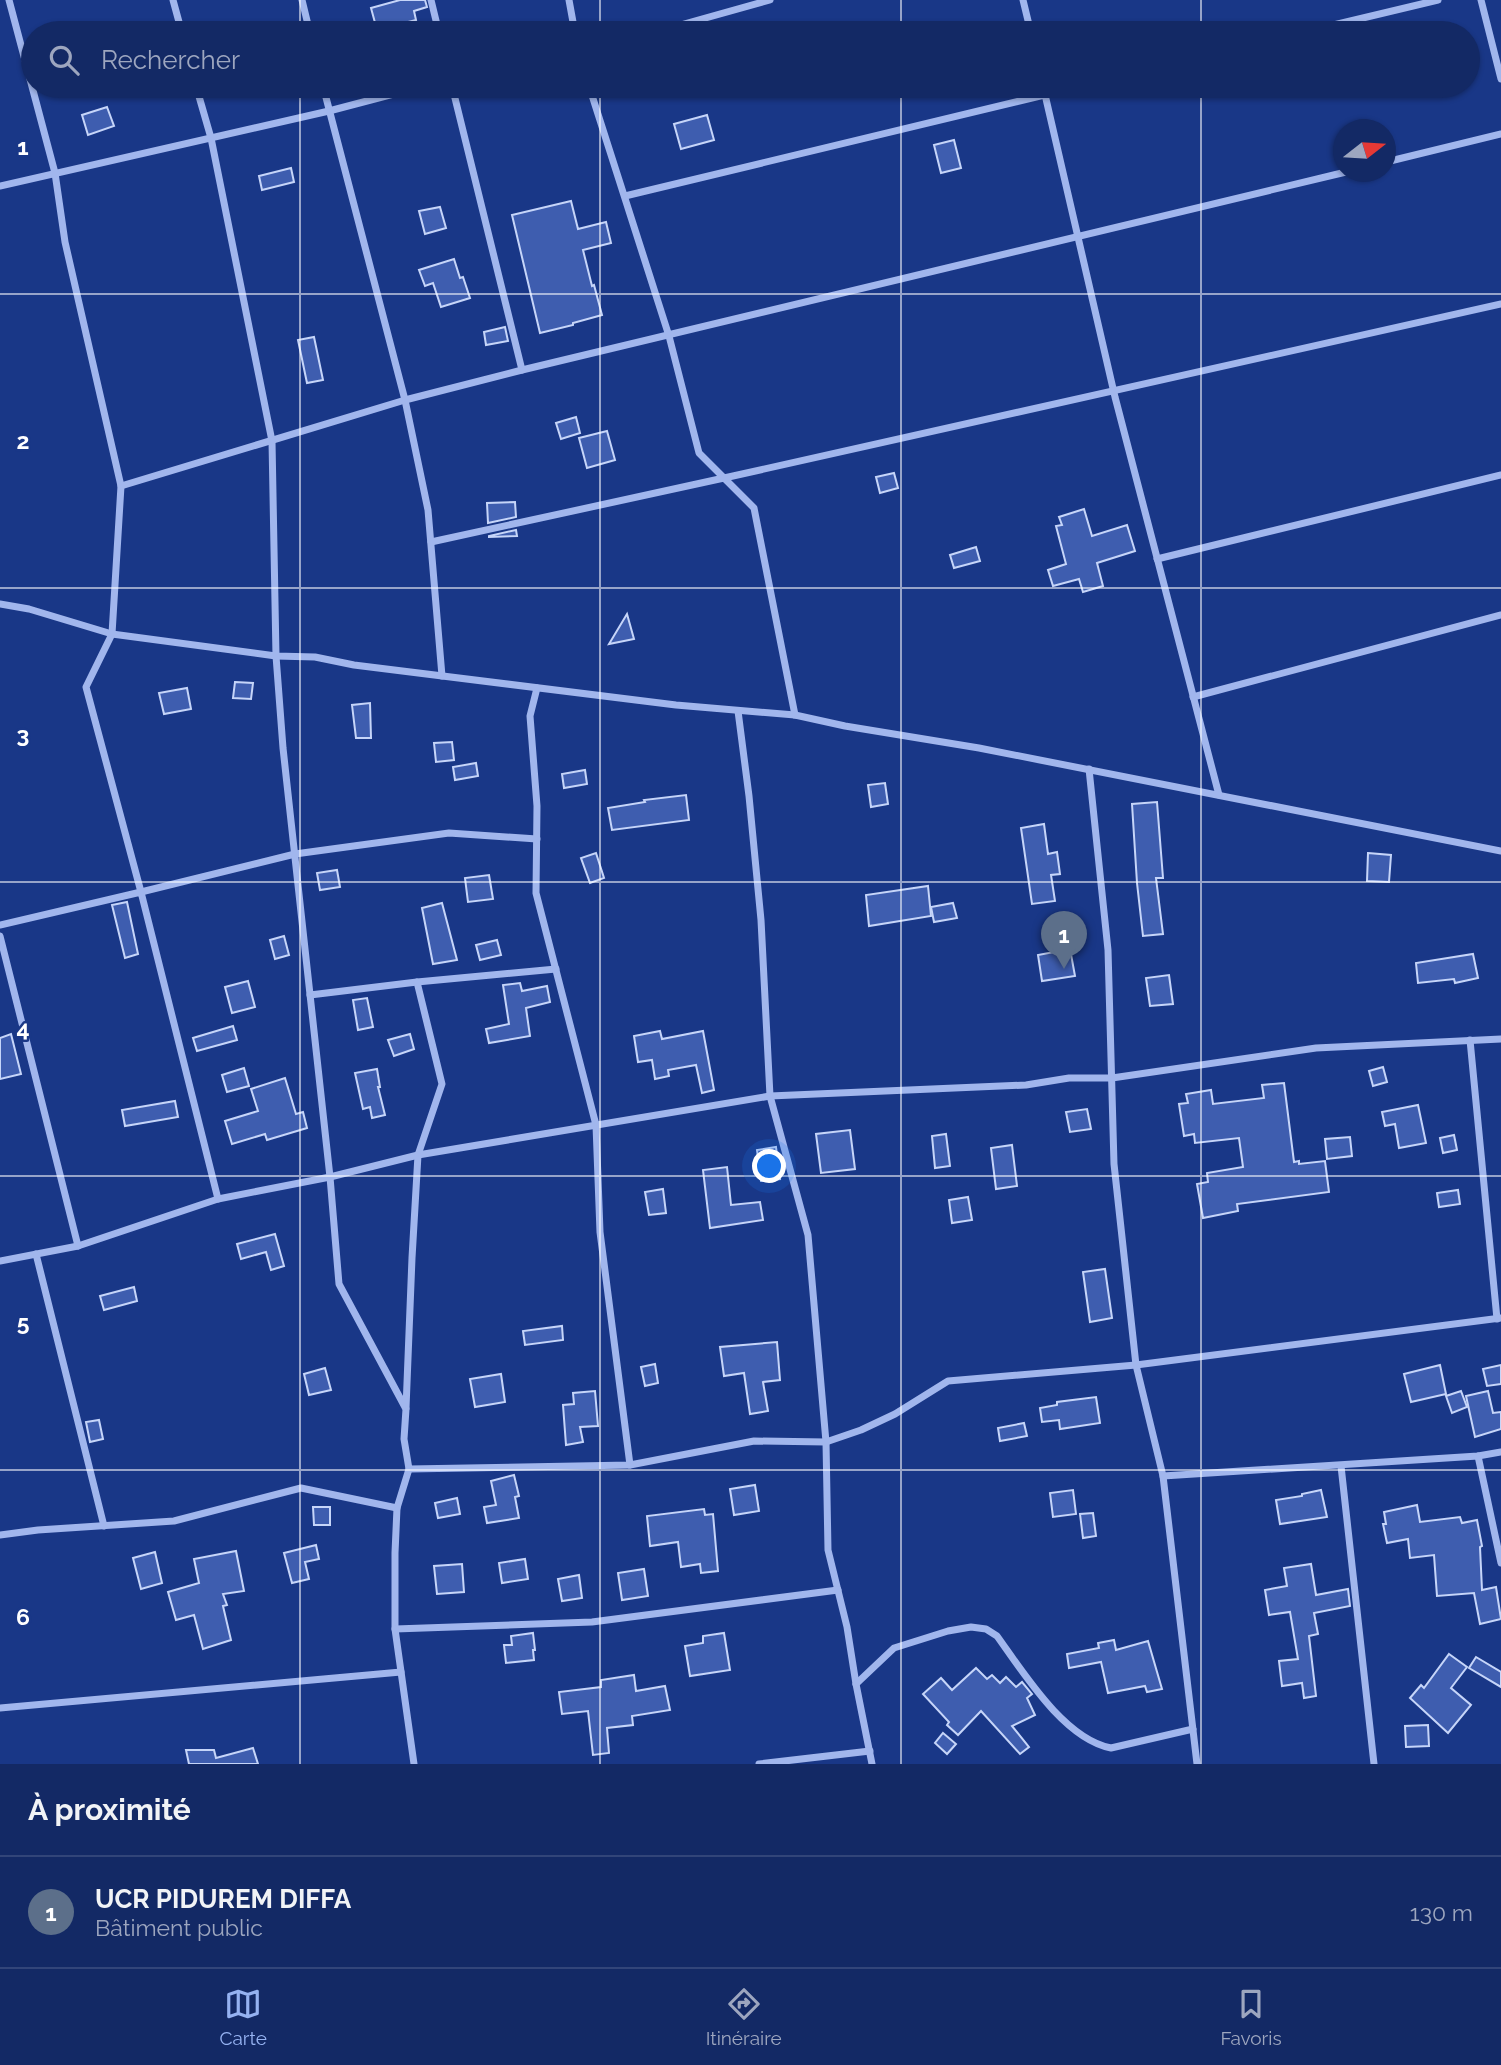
<!DOCTYPE html>
<html lang="fr">
<meta charset="utf-8">
<style>
body{margin:0;font-family:Raleway,sans-serif;background:#20356e;color:#f1f3f6}
.compass{position:absolute;left:1333px;top:119px;width:63px;height:63px;border-radius:50%;background:#132965;box-shadow:0 2px 5px #0004;rotate:73deg}
.you{position:absolute;left:770px;top:1167px;width:24px;height:24px;margin:-18px;border:5px solid #fff;border-radius:50%;background:#1a73e8;box-shadow:0 0 0 10px #1a73e833}
.badge{display:grid;place-items:center;width:46px;height:46px;border-radius:50%;background:#95b2f1;color:#fff;font-size:23px;font-weight:700}
.pin{position:absolute;translate:-50% -58px;filter:drop-shadow(0 2px 4px #0008)}
.pin::after{content:'';position:absolute;top:37px;width:24px;height:21px;background:inherit;clip-path:polygon(0 0,100% 0,50% 100%)}
.list{margin:0;padding:0;list-style:none}
h2{display:flex;justify-content:space-between;align-items:center;height:91px;margin:0;padding:0 28px;font-size:30px}
h2 small{font-size:23px;font-weight:400;color:#9da6bf}
.list li{display:grid;grid-template-columns:46px 1fr auto;gap:21px;align-items:center;box-sizing:border-box;height:112px;padding:0 28px;border-top:2px solid #324579}
.list b{display:block;font-size:26px;white-space:nowrap}
.list p{margin:0;font-size:23px;white-space:nowrap;color:#9da6bf}
.list em{font-size:23px;font-style:normal;color:#9da6bf}
.icon{flex:none;width:38px;height:38px;fill:none;stroke:currentColor;stroke-width:2;stroke-linecap:round;stroke-linejoin:round}
.map{position:relative;flex:none;width:1501px;height:1764px;overflow:hidden}
.search{position:absolute;background:#132965;box-shadow:0 2px 5px #0004;left:21px;right:21px;top:21px;height:77px;display:flex;align-items:center;gap:18px;box-sizing:border-box;padding:0 24px;border-radius:38px;color:#9da6bf;font-size:26px}
.sheet{height:203px;background:#132965}
nav{display:flex;justify-content:space-around;align-items:center;box-sizing:border-box;height:98px;border-top:2px solid #324579;background:#132965;font-size:19px;color:#9da6bf}
nav a{display:grid;justify-items:center;gap:4px}
nav .on{color:#95b2f1}
.map>svg:first-child{display:block}
.building{fill:#3e5daf;stroke:#c6d5f9;stroke-width:2}
.lines{fill:none;stroke-linecap:round;stroke-linejoin:round}
.minor{stroke:#a1b6ed;stroke-width:7}
.grid{fill:none;stroke:#fff;stroke-width:2;stroke-opacity:0.55}
.grid-label{font-size:23px;text-anchor:middle;font-weight:bold;fill:#fff;stroke:#193787;stroke-width:5;stroke-linejoin:round;paint-order:stroke}
</style>
<div class="map">
<svg width="1501" height="1764" viewBox="0 0 1501 1764">
<rect width="100%" height="100%" fill="#193787"/>
<g class="building">
<polygon points="400,0 425,0 427,7 414,11 416,20 377,30 371,8"/>
<polygon points="107,107 114,126 88,135 82,115"/>
<polygon points="707,115 714,140 681,149 674,124"/>
<polygon points="954,140 961,168 941,173 934,145"/>
<polygon points="291,168 294,182 262,190 259,176"/>
<polygon points="571,201 578,229 606,222 611,243 583,250 592,286 594,285 602,315 573,323 573,325 540,333 512,215"/>
<polygon points="440,207 446,228 425,234 419,211"/>
<polygon points="454,259 460,278 463,277 470,298 441,307 433,283 425,286 419,270"/>
<polygon points="505,327 508,341 486,345 484,332"/>
<polygon points="314,337 323,380 307,383 298,340"/>
<polygon points="576,417 580,433 561,439 556,423"/>
<polygon points="607,431 615,460 587,468 579,438"/>
<polygon points="894,473 898,488 880,493 876,477"/>
<polygon points="515,502 516,517 488,523 487,503"/>
<polygon points="1084,509 1092,536 1127,525 1135,551 1097,563 1103,586 1083,592 1079,579 1053,586 1048,570 1066,564 1056,526 1062,525 1059,517"/>
<polygon points="516,530 517,536 489,537 489,536"/>
<polygon points="976,547 980,561 954,568 950,555"/>
<polygon points="627,614 634,639 609,644"/>
<polygon points="235,682 253,683 251,699 233,698"/>
<polygon points="187,688 191,709 164,714 159,693"/>
<polygon points="370,703 371,738 356,738 352,705"/>
<polygon points="452,742 454,760 436,762 434,743"/>
<polygon points="476,763 478,776 455,780 453,767"/>
<polygon points="585,770 587,784 564,788 562,774"/>
<polygon points="885,783 888,804 871,807 868,785"/>
<polygon points="686,795 689,820 612,830 608,808 645,802 644,800"/>
<polygon points="1157,802 1163,878 1156,878 1163,934 1143,936 1137,883 1132,804"/>
<polygon points="1044,824 1048,854 1057,852 1060,874 1051,875 1055,901 1032,904 1021,828"/>
<polygon points="596,853 604,878 590,883 581,858"/>
<polygon points="1368,853 1391,855 1389,882 1367,881"/>
<polygon points="337,870 340,887 320,890 317,873"/>
<polygon points="489,875 493,899 468,902 465,878"/>
<polygon points="928,886 931,916 869,926 866,895"/>
<polygon points="127,902 138,954 125,958 112,905"/>
<polygon points="442,903 457,960 433,964 422,908"/>
<polygon points="953,903 957,918 934,922 931,907"/>
<polygon points="284,936 289,955 275,959 270,940"/>
<polygon points="497,940 501,955 480,960 476,945"/>
<polygon points="1070,949 1075,976 1042,981 1038,955"/>
<polygon points="1473,954 1478,978 1455,983 1454,979 1418,983 1416,963"/>
<polygon points="1169,975 1173,1004 1150,1006 1146,978"/>
<polygon points="248,981 255,1007 232,1013 225,987"/>
<polygon points="520,983 522,991 547,986 550,1002 526,1008 530,1036 489,1043 486,1029 509,1024 503,985"/>
<polygon points="367,998 373,1027 358,1030 353,1000"/>
<polygon points="233,1026 237,1040 197,1051 193,1038"/>
<polygon points="660,1031 662,1039 703,1031 714,1090 702,1093 696,1065 668,1070 669,1076 655,1079 652,1060 638,1062 634,1036"/>
<polygon points="11,1034 21,1074 0,1079 0,1038"/>
<polygon points="410,1034 414,1049 394,1056 388,1040"/>
<polygon points="1383,1067 1387,1082 1373,1086 1369,1071"/>
<polygon points="244,1068 249,1086 227,1092 222,1075"/>
<polygon points="377,1069 380,1087 378,1087 385,1115 372,1118 370,1107 363,1109 355,1073"/>
<polygon points="285,1078 296,1114 303,1112 307,1128 267,1140 265,1134 232,1144 225,1121 258,1111 251,1089"/>
<polygon points="1284,1083 1294,1162 1299,1161 1299,1164 1325,1161 1329,1192 1237,1204 1238,1211 1203,1218 1197,1184 1208,1182 1207,1173 1243,1167 1239,1138 1195,1143 1194,1134 1184,1136 1179,1104 1188,1103 1186,1094 1211,1090 1213,1104 1264,1098 1262,1085"/>
<polygon points="175,1101 178,1117 125,1126 122,1110"/>
<polygon points="1418,1105 1426,1143 1399,1148 1395,1124 1385,1126 1382,1112"/>
<polygon points="1087,1109 1091,1129 1070,1132 1066,1112"/>
<polygon points="850,1130 855,1169 821,1173 816,1134"/>
<polygon points="946,1134 950,1166 935,1168 932,1136"/>
<polygon points="1454,1135 1457,1150 1443,1153 1440,1138"/>
<polygon points="1350,1137 1352,1156 1327,1159 1325,1139"/>
<polygon points="1012,1145 1017,1186 996,1189 991,1148"/>
<polygon points="776,1147 780,1179 761,1181 757,1150"/>
<polygon points="727,1167 731,1205 760,1202 763,1220 710,1228 703,1170"/>
<polygon points="663,1189 666,1213 649,1215 645,1192"/>
<polygon points="1458,1190 1460,1204 1439,1207 1437,1193"/>
<polygon points="968,1197 972,1220 952,1223 949,1200"/>
<polygon points="275,1234 284,1266 271,1270 266,1252 241,1259 237,1244"/>
<polygon points="1105,1269 1112,1318 1090,1322 1083,1272"/>
<polygon points="134,1287 137,1301 104,1310 100,1296"/>
<polygon points="562,1326 563,1340 525,1345 523,1331"/>
<polygon points="777,1342 780,1380 763,1382 768,1411 750,1414 744,1373 724,1376 720,1347"/>
<polygon points="655,1364 658,1383 645,1386 641,1367"/>
<polygon points="1440,1365 1446,1394 1411,1402 1404,1374"/>
<polygon points="1501,1365 1501,1384 1487,1386 1483,1369"/>
<polygon points="325,1368 331,1390 309,1395 304,1374"/>
<polygon points="501,1374 505,1402 475,1407 470,1379"/>
<polygon points="595,1391 598,1426 580,1427 583,1442 566,1445 563,1405 574,1404 573,1393"/>
<polygon points="1461,1391 1467,1407 1452,1413 1446,1396"/>
<polygon points="1488,1391 1493,1413 1501,1412 1501,1429 1475,1437 1466,1396"/>
<polygon points="1096,1397 1100,1423 1060,1429 1059,1420 1042,1422 1040,1408 1057,1405 1057,1402"/>
<polygon points="99,1420 103,1439 90,1442 86,1422"/>
<polygon points="1024,1423 1027,1436 1000,1441 998,1428"/>
<polygon points="514,1475 519,1496 515,1497 519,1518 487,1523 484,1507 496,1505 491,1481"/>
<polygon points="755,1485 759,1511 734,1515 730,1489"/>
<polygon points="1073,1490 1076,1514 1053,1517 1050,1493"/>
<polygon points="1321,1490 1327,1517 1280,1524 1276,1500 1302,1496 1302,1494"/>
<polygon points="457,1498 460,1514 438,1518 435,1503"/>
<polygon points="1417,1505 1420,1522 1460,1517 1462,1523 1477,1520 1482,1546 1480,1547 1482,1590 1496,1587 1501,1619 1480,1624 1474,1593 1437,1596 1434,1555 1410,1558 1408,1539 1387,1543 1383,1524 1386,1524 1384,1512"/>
<polygon points="313,1507 330,1507 330,1525 314,1525"/>
<polygon points="704,1509 705,1515 713,1514 718,1571 701,1573 700,1564 681,1567 678,1542 650,1546 647,1516"/>
<polygon points="1093,1513 1096,1536 1083,1538 1080,1514"/>
<polygon points="316,1545 319,1559 305,1562 309,1579 292,1583 284,1553"/>
<polygon points="236,1551 244,1591 223,1594 227,1605 223,1606 231,1640 203,1649 194,1615 176,1620 168,1592 199,1583 194,1559"/>
<polygon points="155,1552 162,1583 141,1589 133,1558"/>
<polygon points="525,1559 528,1579 502,1583 499,1563"/>
<polygon points="462,1564 464,1592 437,1594 434,1566"/>
<polygon points="1311,1564 1316,1595 1348,1589 1350,1606 1314,1613 1318,1634 1309,1636 1316,1696 1304,1698 1302,1683 1282,1686 1279,1661 1298,1659 1290,1612 1269,1615 1265,1590 1287,1586 1284,1568"/>
<polygon points="644,1569 648,1596 622,1600 618,1573"/>
<polygon points="579,1575 582,1598 562,1601 558,1579"/>
<polygon points="533,1633 535,1650 533,1650 534,1660 506,1663 504,1645 512,1645 511,1636"/>
<polygon points="724,1633 730,1670 690,1676 685,1646 703,1643 703,1636"/>
<polygon points="1114,1640 1116,1650 1148,1641 1162,1689 1147,1692 1145,1686 1108,1693 1101,1662 1069,1668 1067,1654 1099,1648 1098,1643"/>
<polygon points="1449,1654 1467,1667 1451,1688 1471,1705 1448,1733 1410,1698 1421,1685 1424,1688"/>
<polygon points="1476,1657 1501,1672 1501,1687 1469,1668"/>
<polygon points="976,1668 987,1679 992,1675 1000,1683 1006,1677 1016,1687 1022,1682 1032,1694 1027,1698 1035,1715 1012,1726 1029,1747 1020,1754 981,1711 958,1735 947,1725 949,1722 923,1694 941,1678 952,1690"/>
<polygon points="634,1675 636,1691 665,1686 670,1710 632,1716 633,1725 607,1728 609,1753 593,1755 588,1711 562,1714 559,1692 601,1687 601,1680"/>
<polygon points="1428,1725 1429,1746 1406,1747 1405,1726"/>
<polygon points="943,1733 956,1744 947,1754 935,1743"/>
<polygon points="253,1748 258,1764 189,1764 186,1750 214,1750 216,1758"/>
</g>
<g class="lines">
<g class="minor">
<polyline points="9,0 55,173 65,242 121,486 112,634 86,687 141,892 295,854 449,833 537,839"/>
<polyline points="173,0 182,33"/>
<polyline points="302,0 310,33"/>
<polyline points="431,0 439,33"/>
<polyline points="569,0 575,33"/>
<polyline points="1023,0 1031,33"/>
<polyline points="1481,0 1501,79"/>
<polyline points="652,33 770,0"/>
<polyline points="1300,33 1438,0"/>
<polyline points="196,86 211,138 272,441 276,656 283,748 330,1177 339,1284 406,1409 404,1439 409,1469 397,1508 395,1553 395,1629 414,1764"/>
<polyline points="323,86 405,400 428,510 442,676"/>
<polyline points="452,86 522,370"/>
<polyline points="589,86 669,336 699,453 754,508 795,715"/>
<polyline points="1043,86 1115,397 1219,795"/>
<polyline points="1386,162 1501,134"/>
<polyline points="0,186 329,111 424,86"/>
<polyline points="625,196 1082,86"/>
<polyline points="121,486 405,400 522,370 1346,172"/>
<polyline points="431,542 724,478 1501,304"/>
<polyline points="1157,559 1501,475"/>
<polyline points="0,604 29,609 112,634 276,656 315,657 354,665 676,705 795,715 845,726 979,748 1501,851"/>
<polyline points="537,688 530,716 537,806 536,893 596,1125 600,1232 630,1465"/>
<polyline points="1193,697 1501,615"/>
<polyline points="738,711 749,796 761,920 770,1096 808,1235 826,1442 828,1550 847,1627 856,1684 872,1764"/>
<polyline points="1089,769 1108,950 1114,1164 1136,1365 1163,1476 1197,1764"/>
<polyline points="0,925 141,892 218,1199"/>
<polyline points="0,936 78,1246"/>
<polyline points="310,995 417,982 556,969"/>
<polyline points="1470,1040 1497,1319"/>
<polyline points="36,1254 104,1526"/>
<polyline points="0,1261 78,1246 218,1199 330,1177 418,1155 770,1096 1026,1085 1069,1078 1112,1078 1316,1048 1501,1039"/>
<polyline points="406,1408 412,1258 418,1155 442,1084 417,982"/>
<polyline points="1478,1456 1501,1563"/>
<polyline points="1341,1466 1374,1764"/>
<polyline points="409,1469 630,1465 754,1441 826,1442 861,1430 895,1414 948,1381 1136,1365 1501,1318"/>
<polyline points="1163,1476 1478,1456 1501,1452"/>
<polyline points="0,1535 38,1530 174,1521 301,1488 397,1508"/>
<polyline points="395,1629 592,1622 838,1590"/>
<path d="M856,1684L894,1648L948,1631L971,1627L986,1629L997,1636C1023,1672 1064,1739 1111,1748L1193,1729"/>
<polyline points="0,1708 401,1672"/>
<polyline points="759,1764 870,1751"/>
</g>
</g>
<path class="grid" d="M300,0V33M600,0V33M901,0V33M1201,0V33M300,86V1764M600,86V1764M901,86V1764M1201,86V1764M0,294H1501M0,588H1501M0,882H1501M0,1176H1501M0,1470H1501"/>
<g class="grid-label">
<text x="23" y="155">1</text>
<text x="23" y="449">2</text>
<text x="23" y="743">3</text>
<text x="23" y="1037">4</text>
<text x="23" y="1331">5</text>
<text x="23" y="1625">6</text>
</g>
</svg>
<svg class="compass" viewBox="-18 -18 36 36"><path d="M0-13l5 13h-10z" fill="#e53935"/><path d="M0 13l5-13h-10z" fill="#9da6bf"/></svg>
<div class="you"></div>
<div class="pin badge" style="left:1064px;top:969px;background:#5c6f8a">1</div>
<div class="search"><svg class="icon" aria-label="search" viewBox="0 0 24 24"><circle cx="10" cy="10" r="6"/><path d="M15 15l6 6"/></svg>Rechercher</div>
</div>
<section class="sheet">
<h2>À proximité<small></small></h2>
<ul class="list">
<li><span class="badge" style="background:#5c6f8a">1</span><div><b>UCR PIDUREM DIFFA</b><p>Bâtiment public</p></div><em>130 m</em></li>
</ul>
</section>
<nav>
<a class="on"><svg class="icon" aria-label="map" viewBox="0 0 24 24"><path d="M3 6l6-2 6 2 6-2v14l-6 2-6-2-6 2zM9 4v14M15 6v14"/></svg>Carte</a>
<a><svg class="icon" aria-label="directions" viewBox="0 0 24 24"><path d="M12 3l9 9-9 9-9-9zM9 14v-3h6M13 9l2 2-2 2"/></svg>Itinéraire</a>
<a><svg class="icon" aria-label="saved" viewBox="0 0 24 24"><path d="M7 4h10v16l-5-4-5 4z"/></svg>Favoris</a>
</nav>
